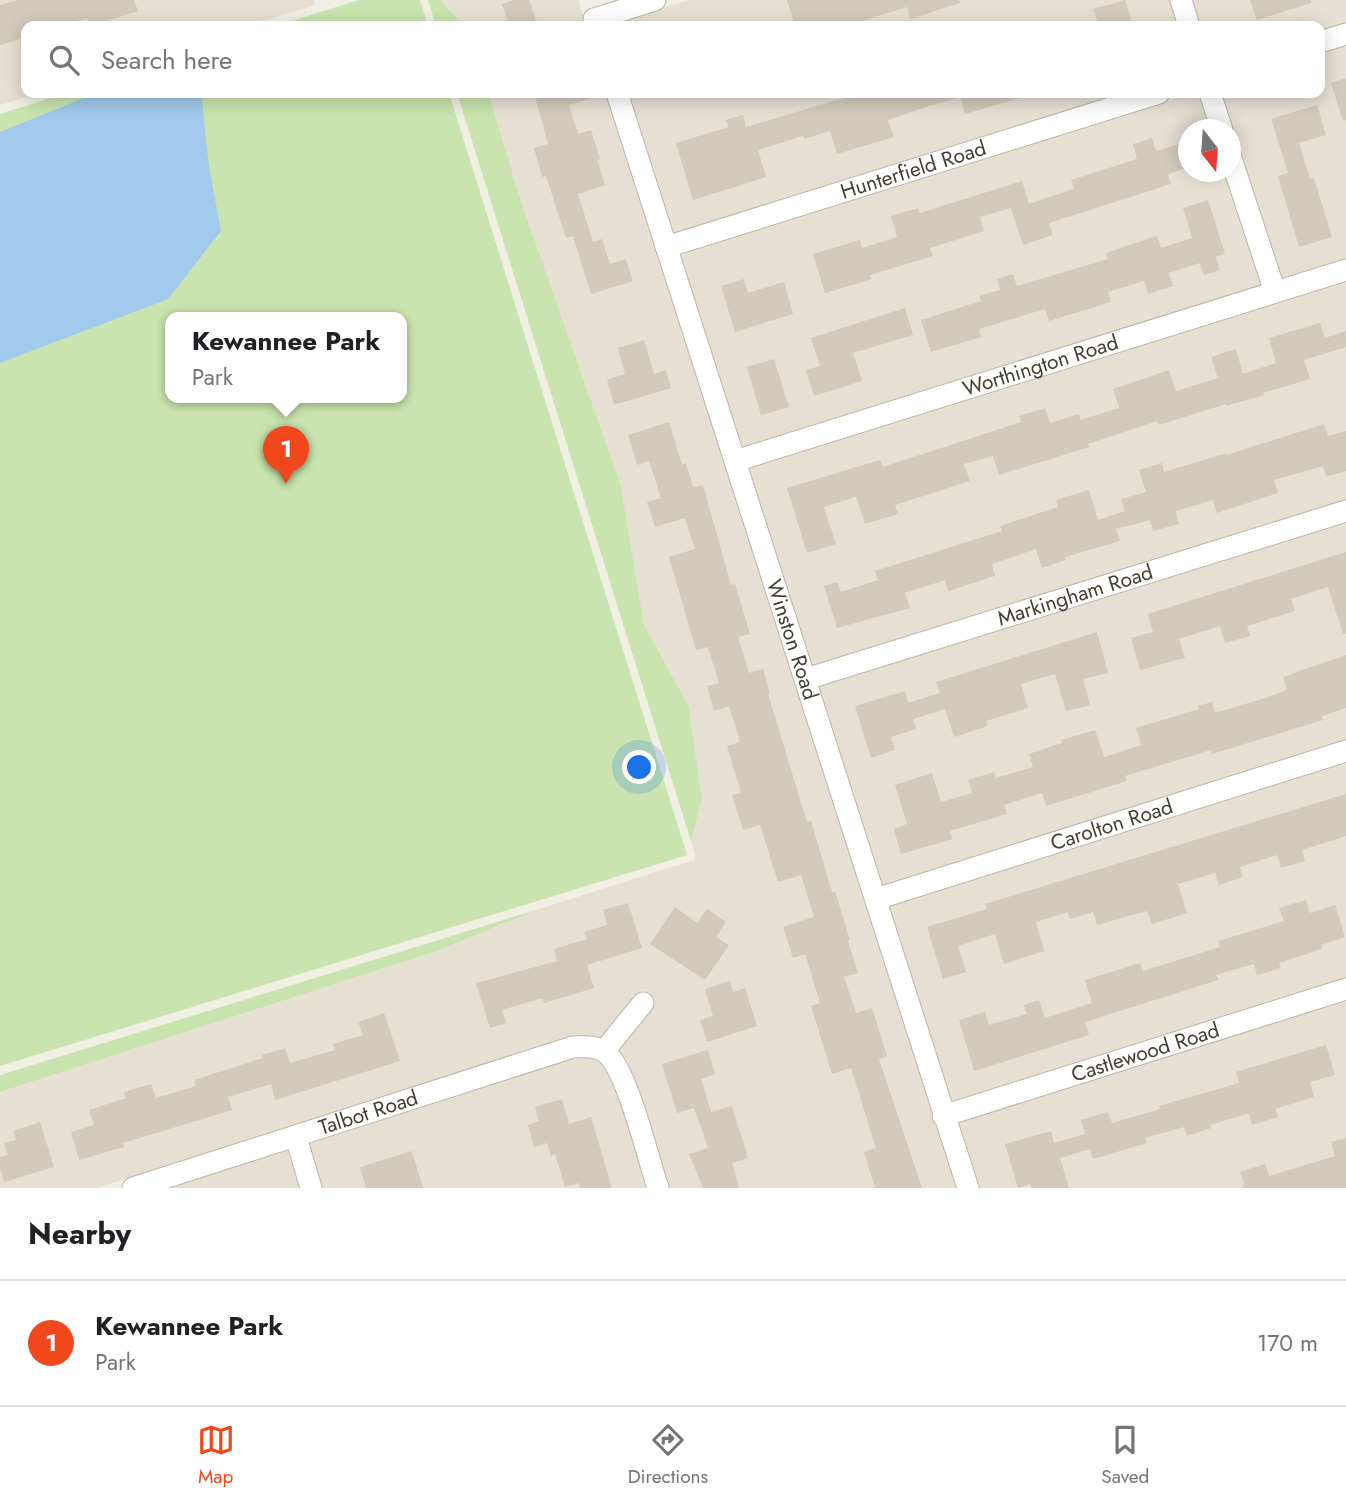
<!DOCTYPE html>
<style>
body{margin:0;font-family:Jost,sans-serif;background:#f2f2f2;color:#202124}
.compass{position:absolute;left:1178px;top:119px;width:63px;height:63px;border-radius:50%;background:#fff;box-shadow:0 4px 18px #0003;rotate:163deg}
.you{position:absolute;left:640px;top:768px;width:24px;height:24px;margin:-18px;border:5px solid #fff;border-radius:50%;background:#1a73e8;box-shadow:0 0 0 10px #1a73e833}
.badge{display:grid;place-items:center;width:46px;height:46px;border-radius:50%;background:#f0471c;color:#fff;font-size:23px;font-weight:700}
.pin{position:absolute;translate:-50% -58px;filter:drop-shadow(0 2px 4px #0008)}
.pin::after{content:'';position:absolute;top:37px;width:24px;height:21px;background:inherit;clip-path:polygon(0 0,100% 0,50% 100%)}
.popup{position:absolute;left:165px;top:312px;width:242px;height:91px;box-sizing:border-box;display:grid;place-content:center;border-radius:14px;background:#fff;filter:drop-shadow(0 2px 5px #0005);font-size:23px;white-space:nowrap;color:#757577}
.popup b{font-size:26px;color:#202124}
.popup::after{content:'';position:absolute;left:50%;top:100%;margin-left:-14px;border:14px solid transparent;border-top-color:#fff}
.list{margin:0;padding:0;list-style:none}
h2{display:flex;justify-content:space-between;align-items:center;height:91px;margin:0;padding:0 28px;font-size:30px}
h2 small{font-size:23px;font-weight:400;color:#757577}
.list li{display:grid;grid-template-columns:46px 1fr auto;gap:21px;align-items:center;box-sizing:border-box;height:126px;padding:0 28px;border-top:2px solid #e0e0e0}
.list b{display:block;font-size:26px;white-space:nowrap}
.list p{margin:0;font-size:23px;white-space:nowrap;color:#757577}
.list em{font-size:23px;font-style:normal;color:#757577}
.icon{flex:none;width:38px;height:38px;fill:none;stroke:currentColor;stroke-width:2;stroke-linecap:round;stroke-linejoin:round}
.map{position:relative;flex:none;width:1346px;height:1188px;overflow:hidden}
.search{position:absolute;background:#fff;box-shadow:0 4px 18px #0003;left:21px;right:21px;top:21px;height:77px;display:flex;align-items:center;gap:18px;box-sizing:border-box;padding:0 24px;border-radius:14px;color:#757577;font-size:26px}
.sheet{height:217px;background:#fff}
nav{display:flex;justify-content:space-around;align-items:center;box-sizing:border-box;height:98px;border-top:2px solid #e0e0e0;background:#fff;font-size:19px;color:#757577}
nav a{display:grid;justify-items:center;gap:4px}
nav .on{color:#f0471c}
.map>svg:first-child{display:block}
.residential{fill:#e5e0d2}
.green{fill:#c9e4ae;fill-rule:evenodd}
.water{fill:#a2caec}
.building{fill:#d2caba}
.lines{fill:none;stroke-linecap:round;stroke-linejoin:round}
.minor-casing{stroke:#bcb6a7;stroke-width:23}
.minor{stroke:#fff;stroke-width:21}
.labels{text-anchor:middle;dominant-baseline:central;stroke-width:6;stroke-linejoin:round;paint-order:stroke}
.street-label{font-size:21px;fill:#433e34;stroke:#fff}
</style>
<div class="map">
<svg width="1346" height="1188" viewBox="0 0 1346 1188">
<rect width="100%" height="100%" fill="#f1eee4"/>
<g class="residential">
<polygon points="0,0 313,0 315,5 247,26 26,26 26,93 39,93 0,105"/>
<polygon points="441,0 578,0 587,26 463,26"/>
<polygon points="689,0 1172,0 1180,26 605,26"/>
<polygon points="1190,0 1346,0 1346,23 1320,31 1320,26 1199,26"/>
<polygon points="1346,44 1346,259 1280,280 1220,93 1320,93 1320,52"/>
<polygon points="488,93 608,93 958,1188 667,1188 617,1052 655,1003 642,989 601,1040 592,1037 570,1037 97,1188 0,1188 0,1092 440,950 536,910 694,860 695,855 691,841 702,800 689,707 644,625 621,486 523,207"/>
<polygon points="627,93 1125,93 672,234"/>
<polygon points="1193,93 1201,93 1213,129 1188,130 1188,172 1226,172 1263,285 741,449 678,253"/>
<polygon points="1346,281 1346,500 811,667 747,468"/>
<polygon points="1346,521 1346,740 881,887 817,686"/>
<polygon points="1346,761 1346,979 949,1104 887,906"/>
<polygon points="1346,1000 1346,1188 977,1188 955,1123"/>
<polygon points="575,1057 592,1057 600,1060 608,1070 616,1087 648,1188 321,1188 308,1144"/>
<polygon points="291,1149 302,1188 166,1188"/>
</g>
<g class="green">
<polygon points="359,0 420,0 428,26 276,26"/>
<polygon points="428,0 441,0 463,26 436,26"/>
<path d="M67,93H449L687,855L0,1066V114ZM170,318H402V398H170Z"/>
<polygon points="457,93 488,93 523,207 621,486 644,625 689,707 702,800 691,841"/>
<polygon points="536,910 440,950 0,1092 0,1075"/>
</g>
<polygon class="water" points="96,93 201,93 209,167 221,231 168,299 0,363 0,132"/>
<g class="building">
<polygon points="18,0 134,0 138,11 90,26 87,18 60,26 26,26 26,37 0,45 0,5"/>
<polygon points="514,0 529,0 538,26 509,26 502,4"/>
<polygon points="787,0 959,0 960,3 910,19 907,7 845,26 795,26"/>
<polygon points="1125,0 1133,26 1099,26 1093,9"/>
<polygon points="1250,0 1311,0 1311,3 1257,20"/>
<polygon points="1346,78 1346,120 1343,121 1331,83"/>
<polygon points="534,93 597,93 598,96 569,105 578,134 591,130 600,159 597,160 605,185 578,194 593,242 602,239 610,264 626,259 633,281 591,294 573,236 566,238 546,176 542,177 534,148 548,144"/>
<polygon points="861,93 1022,93 1023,97 965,114 960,97 926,107 888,120 894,137 837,154 830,131 804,139 803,136 758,150 766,177 693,200 676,143 729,127 726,120 743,115 746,127"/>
<polygon points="1317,105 1326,135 1299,143 1310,179 1314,178 1332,237 1299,247 1278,176 1288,173 1271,119"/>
<polygon points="1152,138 1156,151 1186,142 1188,167 1168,174 1171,184 1049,223 1053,235 1023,245 1011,208 980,217 984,231 930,248 933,256 870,275 872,279 825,293 813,254 860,240 862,248 897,237 891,216 918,208 920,213 1022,181 1029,204 1074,189 1071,180 1137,159 1133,144"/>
<polygon points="1208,200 1225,254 1216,257 1220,270 1204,275 1200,263 1169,273 1173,286 1148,294 1144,281 1108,292 1111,302 1049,321 1045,309 979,329 981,337 931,352 921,320 981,301 979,296 1000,290 997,279 1013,274 1017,286 1108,259 1106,253 1157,236 1161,248 1192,238 1183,208"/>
<polygon points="744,279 748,293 784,282 793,314 735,332 721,286"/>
<polygon points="905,308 913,335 853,353 862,381 814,396 806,370 820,366 811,338"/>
<polygon points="1320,323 1325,338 1346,331 1346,347 1304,360 1310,379 1263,393 1264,395 1226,406 1226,404 1159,425 1157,421 1088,444 1089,447 999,475 993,456 964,464 970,481 895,505 898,514 865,524 856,497 824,507 836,544 807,553 787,488 880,460 883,467 1021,422 1019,416 1045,408 1050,423 1079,414 1080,420 1119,408 1113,389 1169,370 1176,391 1218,378 1211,357 1236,349 1243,374 1276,363 1269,338"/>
<polygon points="644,340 654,374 666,370 671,388 614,405 607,380 625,374 618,348"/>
<polygon points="774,359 789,407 761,415 747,367"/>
<polygon points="669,422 682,465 686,463 693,487 703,485 731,585 735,584 750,634 738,637 749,673 763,669 770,694 768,694 807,822 811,821 832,892 835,891 850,940 848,941 858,973 844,977 856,1013 872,1008 887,1056 879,1059 922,1188 875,1188 864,1152 876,1148 851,1068 832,1074 811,1006 820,1003 805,954 793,958 783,927 814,917 801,875 778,882 760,825 743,830 732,795 741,793 727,746 740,742 729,706 714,711 707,686 719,683 708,647 696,650 669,557 695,549 685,518 655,527 647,502 661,498 649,461 637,465 628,435"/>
<polygon points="1324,424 1328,436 1346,431 1346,471 1326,477 1323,466 1274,480 1278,493 1217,513 1213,500 1176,511 1179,524 1153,531 1150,520 1116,529 1120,541 1065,557 1066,560 1042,568 1036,549 992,564 995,576 948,591 945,580 905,593 910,608 837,628 824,586 837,582 841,592 878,580 875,571 1002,531 1000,526 1058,507 1056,500 1089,490 1098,520 1125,511 1121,499 1146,492 1139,470 1162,463 1164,472 1227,453 1227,455"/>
<polygon points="1346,552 1346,634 1343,634 1328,587 1291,599 1295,611 1247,626 1250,636 1225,643 1220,626 1179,639 1185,658 1140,670 1131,638 1153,632 1148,614"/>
<polygon points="1097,632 1108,673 1083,679 1090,705 1066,711 1055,674 1021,684 1028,708 986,721 988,726 954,737 945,709 913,719 916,729 891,737 895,750 871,758 855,706 905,691 908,703 940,693 936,682"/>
<polygon points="1346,655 1346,708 1322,716 1323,720 1212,754 1211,750 1125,776 1127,781 1046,806 1042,793 1004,805 1007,814 950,831 952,839 901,854 894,829 907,824 895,785 932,773 941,802 972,793 968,780 994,772 996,778 1033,767 1029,754 1062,743 1061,740 1095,730 1104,757 1141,745 1136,728 1199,709 1198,706 1212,702 1215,713 1262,699 1287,690 1283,677"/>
<polygon points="1346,794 1346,836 1302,850 1305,861 1281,868 1277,855 1240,867 1243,877 1219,885 1215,873 1178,884 1187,913 1152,924 1147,911 1097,925 1093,912 1070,919 1068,912 1036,922 1044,951 1004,964 995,934 958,946 966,972 943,979 927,927 987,909 985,904"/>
<polygon points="1306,900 1310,913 1335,905 1345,937 1321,945 1322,949 1279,963 1281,968 1257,975 1254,964 1216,975 1218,980 1085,1022 1089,1035 974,1071 959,1020 985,1012 989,1025 1027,1014 1024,1005 1039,1000 1045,1018 1092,1003 1085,980 1140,963 1143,971 1220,947 1218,941 1284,921 1279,908"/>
<polygon points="628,903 642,948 587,965 594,988 544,1003 542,998 502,1010 506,1023 490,1028 476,983 557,961 554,949 587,939 584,932 607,925 603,910"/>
<polygon points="675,907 697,923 707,909 726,922 716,937 729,945 705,980 650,944"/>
<polygon points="730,981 733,992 745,988 757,1026 707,1042 700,1020 713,1016 705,989"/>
<polygon points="384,1013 400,1061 275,1100 271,1084 228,1097 232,1110 123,1143 124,1147 79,1160 71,1132 94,1125 89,1110 126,1098 124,1092 151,1084 156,1098 196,1086 194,1080 263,1058 262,1055 285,1048 290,1063 335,1050 333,1044 363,1035 358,1022"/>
<polygon points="1326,1045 1335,1075 1310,1082 1314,1097 1275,1109 1278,1117 1252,1125 1249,1113 1210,1125 1211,1128 1187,1136 1184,1127 1145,1138 1147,1143 1093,1159 1090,1149 1060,1158 1069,1188 1032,1188 1030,1184 1018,1188 1005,1144 1051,1131 1054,1143 1085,1134 1081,1120 1108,1112 1112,1123 1160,1109 1159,1106 1239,1083 1236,1072"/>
<polygon points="708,1050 715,1074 701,1079 711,1112 732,1106 748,1158 732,1163 739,1188 703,1188 689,1154 708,1148 694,1108 677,1113 662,1064"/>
<polygon points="562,1099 569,1124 591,1117 612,1188 580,1188 579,1183 565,1187 555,1154 551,1156 547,1143 534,1147 528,1125 539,1121 535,1107"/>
<polygon points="40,1122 54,1167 4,1182 0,1168 0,1157 8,1155 4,1143 16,1140 13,1131"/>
<polygon points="1346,1138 1346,1188 1242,1188 1244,1184 1240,1172 1265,1164 1269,1176 1335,1156 1331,1142"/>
<polygon points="412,1151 423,1188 366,1188 360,1167"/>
</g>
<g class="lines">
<defs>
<g id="minor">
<polyline points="1181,0 1189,26"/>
<polyline points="594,19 655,0"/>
<polyline points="1320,42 1346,34"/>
<path id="s1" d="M617,93L968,1188"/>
<polyline points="1210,93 1222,130"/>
<polyline points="1230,155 1275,292"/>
<path id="s2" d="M666,247L1159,93"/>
<path id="s3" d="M735,461L1346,270"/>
<path id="s4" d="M806,679L1346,511"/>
<path id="s5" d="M876,899L1346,751"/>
<polyline points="604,1051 643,1003"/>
<path id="s6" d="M943,1116L1346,989"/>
<polyline points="296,1137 311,1188"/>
<path id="s7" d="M133,1188L573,1047C584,1047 596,1045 605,1052C627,1068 648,1159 658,1188"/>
</g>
</defs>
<use href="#minor" class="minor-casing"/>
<use href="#minor" class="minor"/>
</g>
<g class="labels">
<g class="street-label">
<text stroke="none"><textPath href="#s2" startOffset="259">Hunterfield Road</textPath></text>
<text stroke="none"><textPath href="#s3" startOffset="320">Worthington Road</textPath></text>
<text stroke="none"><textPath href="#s4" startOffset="282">Markingham Road</textPath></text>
<text stroke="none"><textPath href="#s1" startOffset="574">Winston Road</textPath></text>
<text stroke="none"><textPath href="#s5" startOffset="247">Carolton Road</textPath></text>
<text stroke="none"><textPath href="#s6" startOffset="212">Castlewood Road</textPath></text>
<text stroke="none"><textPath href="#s7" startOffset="247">Talbot Road</textPath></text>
</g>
</g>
</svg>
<svg class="compass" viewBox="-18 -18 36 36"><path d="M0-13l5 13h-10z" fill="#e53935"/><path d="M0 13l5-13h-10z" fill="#757577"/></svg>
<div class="you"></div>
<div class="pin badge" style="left:286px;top:484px">1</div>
<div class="popup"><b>Kewannee Park</b>Park</div>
<div class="search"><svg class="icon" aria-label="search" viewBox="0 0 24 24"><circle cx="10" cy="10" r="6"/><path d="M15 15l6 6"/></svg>Search here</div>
</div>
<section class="sheet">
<h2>Nearby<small></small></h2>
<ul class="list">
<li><span class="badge">1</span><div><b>Kewannee Park</b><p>Park</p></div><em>170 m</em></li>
</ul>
</section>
<nav>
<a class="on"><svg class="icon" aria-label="map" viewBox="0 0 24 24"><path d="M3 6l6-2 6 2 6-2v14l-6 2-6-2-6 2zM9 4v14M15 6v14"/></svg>Map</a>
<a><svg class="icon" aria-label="directions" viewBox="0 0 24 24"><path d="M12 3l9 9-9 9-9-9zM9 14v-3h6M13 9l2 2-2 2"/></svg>Directions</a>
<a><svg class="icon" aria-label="saved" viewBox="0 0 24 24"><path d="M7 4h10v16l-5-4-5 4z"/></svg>Saved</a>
</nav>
